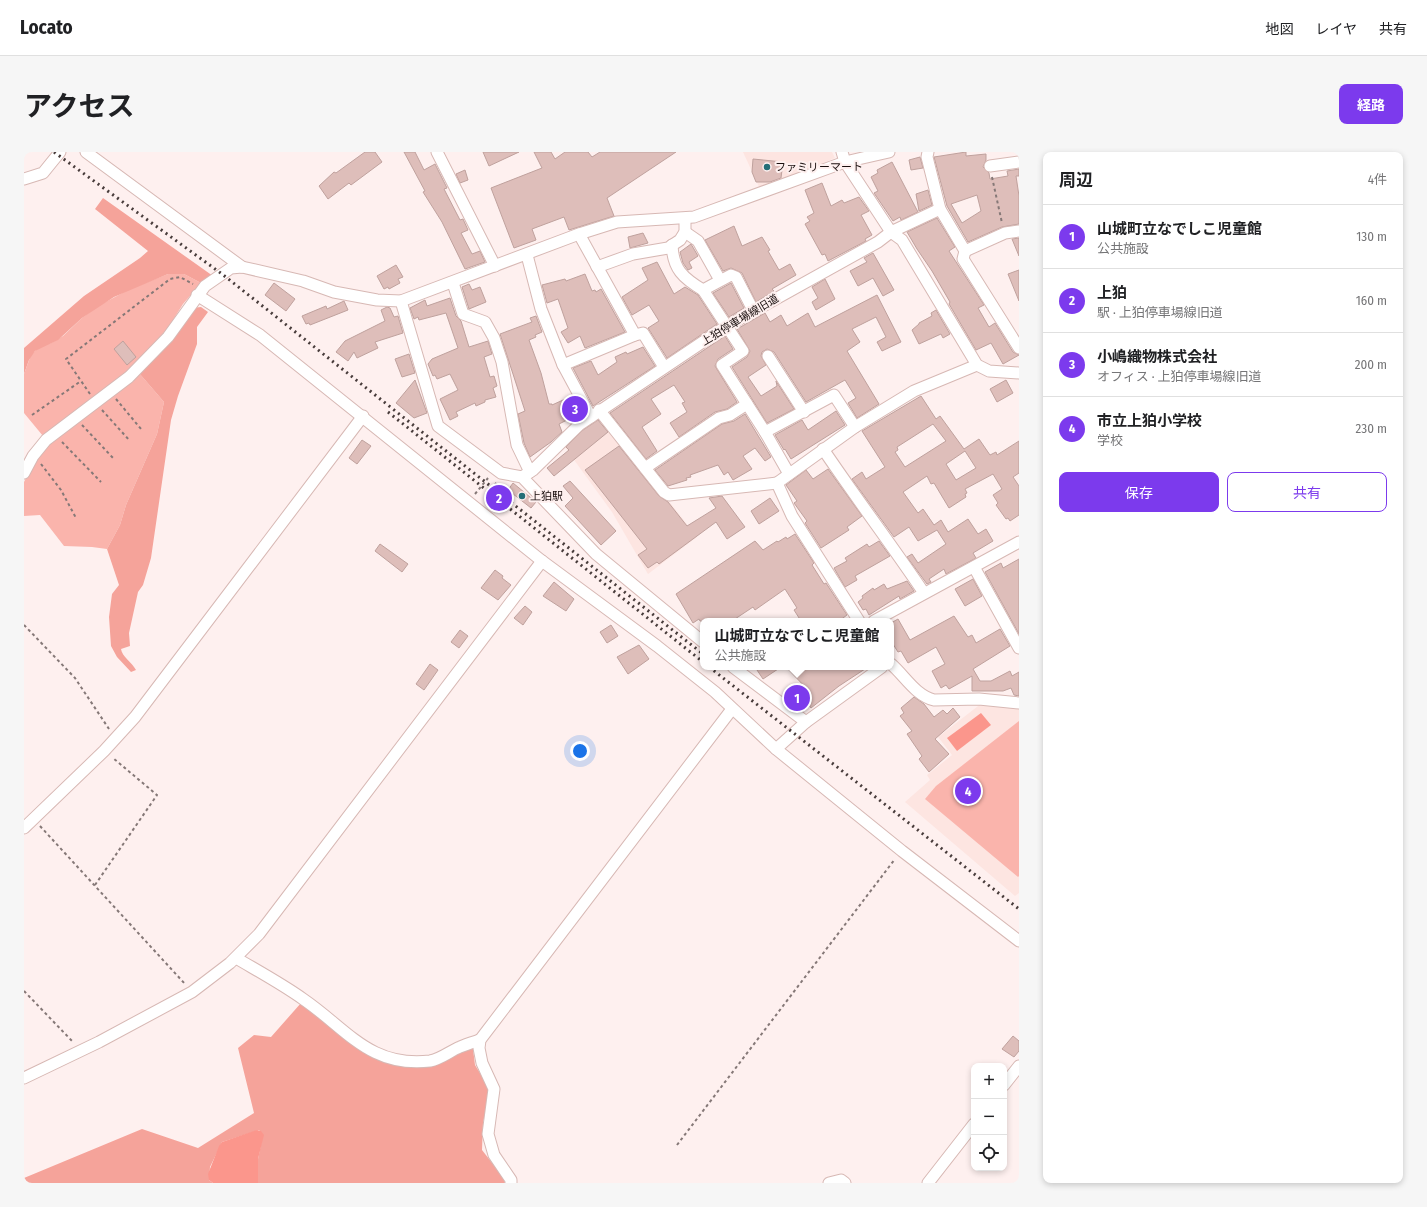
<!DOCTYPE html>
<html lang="ja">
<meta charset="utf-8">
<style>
body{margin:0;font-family:"Fira Sans Condensed","Noto Sans JP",sans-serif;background:#f6f6f6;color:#202124}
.controls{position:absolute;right:12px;bottom:12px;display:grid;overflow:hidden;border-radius:8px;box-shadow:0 2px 6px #0003}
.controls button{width:36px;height:36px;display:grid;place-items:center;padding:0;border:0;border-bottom:1px solid #e0e0e0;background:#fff;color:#202124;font:20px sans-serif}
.you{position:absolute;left:556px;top:599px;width:14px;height:14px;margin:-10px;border:3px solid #fff;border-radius:50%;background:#1a73e8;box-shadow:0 0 0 6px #1a73e833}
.badge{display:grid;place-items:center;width:26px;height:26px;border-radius:50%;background:#7c3aed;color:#fff;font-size:13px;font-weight:700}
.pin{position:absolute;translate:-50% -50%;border:2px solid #fff;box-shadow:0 1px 4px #0006}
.popup{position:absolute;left:676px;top:466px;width:194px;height:52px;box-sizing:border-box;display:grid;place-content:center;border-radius:8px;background:#fff;filter:drop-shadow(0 1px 3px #0005);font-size:13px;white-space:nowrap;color:#757577}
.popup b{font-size:15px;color:#202124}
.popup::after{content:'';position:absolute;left:50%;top:100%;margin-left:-8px;border:8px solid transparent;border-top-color:#fff}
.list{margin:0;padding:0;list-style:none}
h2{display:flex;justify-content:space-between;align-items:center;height:52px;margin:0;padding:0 16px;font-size:17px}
h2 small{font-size:13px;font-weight:400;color:#757577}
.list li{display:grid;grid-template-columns:26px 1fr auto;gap:12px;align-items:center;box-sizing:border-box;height:64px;padding:0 16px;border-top:1px solid #e0e0e0}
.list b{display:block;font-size:15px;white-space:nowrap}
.list p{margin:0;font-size:13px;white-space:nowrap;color:#757577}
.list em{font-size:13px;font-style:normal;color:#757577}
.actions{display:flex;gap:8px;padding:12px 16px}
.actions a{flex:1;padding:9px 0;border:1px solid #7c3aed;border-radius:8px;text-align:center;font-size:14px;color:#7c3aed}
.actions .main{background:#7c3aed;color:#fff}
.icon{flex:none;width:22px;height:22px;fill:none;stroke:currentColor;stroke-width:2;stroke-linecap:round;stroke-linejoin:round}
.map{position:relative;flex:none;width:995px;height:1031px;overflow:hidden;border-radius:8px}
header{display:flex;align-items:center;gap:24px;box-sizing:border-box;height:56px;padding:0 20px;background:#fff;border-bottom:1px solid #e0e0e0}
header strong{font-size:19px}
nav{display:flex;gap:22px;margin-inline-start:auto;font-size:14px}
.intro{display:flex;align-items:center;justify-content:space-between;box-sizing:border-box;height:96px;padding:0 24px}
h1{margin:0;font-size:28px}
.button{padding:10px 18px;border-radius:8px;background:#7c3aed;color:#fff;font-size:14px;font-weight:700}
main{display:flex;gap:24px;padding:0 24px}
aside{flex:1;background:#fff;border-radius:8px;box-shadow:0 2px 6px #0003}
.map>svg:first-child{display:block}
.built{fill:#fde5e1}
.green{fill:#fab4ac}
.forest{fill:#f5a39a}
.water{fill:#fb968c}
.building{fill:#debeba;stroke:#bfa19d;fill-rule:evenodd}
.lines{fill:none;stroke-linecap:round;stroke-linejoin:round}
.minor-casing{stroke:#d7b8b4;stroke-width:13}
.path{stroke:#857877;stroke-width:2;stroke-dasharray:3 3;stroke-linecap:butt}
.minor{stroke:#fff;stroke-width:11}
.rail{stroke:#483c3b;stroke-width:3;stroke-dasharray:2 4;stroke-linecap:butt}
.path-bridge{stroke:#857877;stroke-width:2;stroke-dasharray:3 3;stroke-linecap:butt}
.poi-dot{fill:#246e77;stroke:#fef0ef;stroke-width:1.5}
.labels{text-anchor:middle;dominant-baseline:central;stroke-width:4;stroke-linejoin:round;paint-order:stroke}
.poi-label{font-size:11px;fill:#190e0d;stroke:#fef0ef;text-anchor:start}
.street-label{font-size:11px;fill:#190e0d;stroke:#fef0ef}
</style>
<header>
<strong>Locato</strong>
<nav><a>地図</a><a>レイヤ</a><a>共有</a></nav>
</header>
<div class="intro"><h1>アクセス</h1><a class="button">経路</a></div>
<main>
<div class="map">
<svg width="995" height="1031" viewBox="0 0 995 1031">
<rect width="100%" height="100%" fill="#fef0ef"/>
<g class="built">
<polygon points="719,0 808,0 811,6 736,37"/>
<polygon points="577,263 673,385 624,422 588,360 540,294"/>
<polygon points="958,551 995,552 995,741 991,744 881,650 906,628 903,623 928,603 914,585"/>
</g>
<g class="green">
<polygon points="144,122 160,122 177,131 159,152 144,176 102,222 19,284 0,261 0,222 7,203 15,195 27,191 39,184 58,166 74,154 106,137"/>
<polygon points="115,221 140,250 133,282 102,353 96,373 83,397 68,395 40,394 16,363 0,364 0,330 13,304 31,287 97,238"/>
<polygon points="995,569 995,724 994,725 901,647 912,634"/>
</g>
<g class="forest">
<polygon points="79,46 189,124 177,131 160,122 144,122 90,145 58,166 34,188 11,199 5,208 0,222 0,196 60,144 116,106 124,99 71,57"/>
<path d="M177,155L184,160L173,175V192L154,244L147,268L127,406L119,433L114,440L105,481L106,494L97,497C98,505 108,510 112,518L107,520L93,505L87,494L85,465L88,442L95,433L83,397L96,373L102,353L133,282L140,250L115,221L168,156Z"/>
<polygon points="277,851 345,903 406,913 442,896 449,897 451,913 462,931 465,942 459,971 458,998 479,1025 481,1031 234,1031 234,1007 239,983 235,978 198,990 186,1015 185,1028 189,1031 0,1031 0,1026 118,977 174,996 230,961 214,896 230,883 247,885"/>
</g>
<g class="water">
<polygon points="957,561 967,573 933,599 923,586"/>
<polygon points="233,978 237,979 240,983 234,1007 234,1031 189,1031 185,1028 184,1022 195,994 198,990"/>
</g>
<g class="building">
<polygon points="341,0 351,0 358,10 327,33 325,31 304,47 295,34 310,20 312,21"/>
<polygon points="380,0 391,0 400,18 411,12 423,36 420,37 436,68 439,67 444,78 437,81 448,102 456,99 461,110 441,117 418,70 399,40 401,39"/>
<polygon points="459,0 495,0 465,14"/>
<polygon points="510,0 527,0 531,7 541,0 564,0 568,5 576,0 652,0 583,46 590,64 545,78 540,65 508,77 512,88 490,96 467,36 518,16"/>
<path d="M942,0V4L962,2V8L959,15L965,21L966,27L984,24L983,19L995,17V24H992L995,44V72L978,75L944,90L923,54L910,5ZM953,43L957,59L938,71L927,52Z"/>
<polygon points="896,5 899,16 887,18 885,8"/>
<polygon points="729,7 759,10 757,26 746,30 732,30 728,20"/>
<polygon points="868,10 894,60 877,68 876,65 869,69 850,41 854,39 847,25 854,21 853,18"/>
<polygon points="441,18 444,28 436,31 432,22"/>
<polygon points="798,31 807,54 818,48 820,51 835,45 845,59 837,63 848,83 841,87 842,89 804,109 801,102 798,103 781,72 786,69 783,65 790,61 781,38"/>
<polygon points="904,38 908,53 895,59 892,42"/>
<polygon points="913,66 931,95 925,99 960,153 954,156 965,175 971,171 989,200 995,203 979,212 967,191 952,198 925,152 926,150 908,119 893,97 883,80"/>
<polygon points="710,74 718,94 738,85 746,98 744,99 755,118 766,112 772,123 748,137 750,139 732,150 718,121 707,116 699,119 681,88"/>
<polygon points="619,81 624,91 606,96 604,85"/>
<polygon points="995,86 995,104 988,87"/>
<polygon points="667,92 674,104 665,110 668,116 664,118 659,111 656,100"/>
<polygon points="849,101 870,138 859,144 849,126 834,134 826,119 843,110 840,106"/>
<polygon points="633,110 650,142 661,135 674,143 693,172 643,206 624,176 635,169 625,153 608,163 598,145 624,128 618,116"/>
<polygon points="372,113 379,125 374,127 376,131 365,137 364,135 360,137 353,124"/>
<polygon points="995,118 995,149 984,122"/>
<polygon points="561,122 568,139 571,138 572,140 577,137 601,180 561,196 556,184 544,191 537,180 544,176 534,147 523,151 518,133 541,127 542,129"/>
<polygon points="801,127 811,147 792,158 788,150 794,146 788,135"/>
<polygon points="250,131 271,147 262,159 241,143"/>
<polygon points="707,131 720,156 705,165 689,141"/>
<polygon points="445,132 448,138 456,135 462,150 445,157 438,135"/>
<polygon points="853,143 877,190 858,199 853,190 862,185 852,165 828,177 836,190 823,199 855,252 833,266 824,251 832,246 821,228 782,250 750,200 743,197 738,200 737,204 742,213 724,225 737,244 753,234 752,229 770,257 743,271 708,215 723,205 726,199 713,177 741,161 746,170 757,163 763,174 784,161 791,175"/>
<polygon points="426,146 432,164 437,169 445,195 464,189 468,202 460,205 466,225 470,224 473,234 469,236 472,245 461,248 461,250 452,254 451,251 432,260 434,264 426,268 416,247 434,238 426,222 413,227 411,223 409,224 404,212 408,207 434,196 422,161 395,168 394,165 390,167 386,156 401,148 403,154"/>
<polygon points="320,149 324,158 286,173 285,171 282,172 278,164 302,154 303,157"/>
<polygon points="363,155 366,156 370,165 374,164 379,181 351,190 354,196 333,206 330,200 324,209 312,200 321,189 361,169 357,158"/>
<polygon points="912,158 926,182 919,186 917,182 895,192 888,178 895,172 895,171 908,164 907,161"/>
<polygon points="512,164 518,180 511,183 512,185 505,188 517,221 525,252 528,252 528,253 548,244 557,261 535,272 538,280 527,290 506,305 500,291 494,262 501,259 476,182 508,170 506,166"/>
<polygon points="701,184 709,197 694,207 691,214 713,250 703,257 691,260 655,285 646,271 663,260 658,251 661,250 650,233 627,247 637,262 618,275 633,299 622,307 586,261"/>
<polygon points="99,189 112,205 103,213 90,197"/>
<polygon points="619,195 631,214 569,254 549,216 567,209 574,223 593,210 591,205 602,200 603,202"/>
<polygon points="385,202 391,221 378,225 371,207"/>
<polygon points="391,228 403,261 390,266 372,251"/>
<polygon points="982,228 989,241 973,250 966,237"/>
<path d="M897,244L912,267L916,264L940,297L955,287L966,303L972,300L973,303L995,289V321L989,325L995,334V363L986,369L984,366L982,367L972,353L974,351L969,343L978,337L969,322L941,337L943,341L941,342L942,345L925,356L910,331L907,332L903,324L879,340L894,361L899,357L910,373L917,368L924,380L944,367L954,382L962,377L969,389L949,401L952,406L922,422L920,417L905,427L907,430L903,432L883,405L888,402L894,411L922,392L913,378L894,389L885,375L870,385L828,327L838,320L842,327L861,315L838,279ZM909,272L922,289L881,315L871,300L874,298L873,295ZM941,299L952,316L932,328L922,312Z"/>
<polygon points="812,259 821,273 767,307 761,297 760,298 751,283 778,268 784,278"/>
<polygon points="721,262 747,305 741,309 731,296 719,304 728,317 709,328 704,320 700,323 694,313 666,323 667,325 662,326 663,328 644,334 631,318 698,272 710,269"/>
<polygon points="574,268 584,280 530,324 523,316 545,298 542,295 559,278"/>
<polygon points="338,288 347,294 333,312 325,306"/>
<polygon points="595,294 635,344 644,350 663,374 692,356 685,346 698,344 721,375 703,387 692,370 635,412 633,410 624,416 614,403 623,397 561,318"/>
<polygon points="804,317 838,364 823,375 825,378 797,396 781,371 783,369 770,351 773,349 762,333 782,318 789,327"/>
<polygon points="546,329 592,379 577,393 541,354 549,346 539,334"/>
<polygon points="489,331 512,350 507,356 484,338"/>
<polygon points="746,346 755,359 735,372 727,359"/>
<polygon points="771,382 790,411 788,413 800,432 802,431 823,463 815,469 777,469 770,458 773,456 761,437 731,458 729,455 708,469 676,469 675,467 669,471 652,442 731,389 739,398 753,389 754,390 762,385 763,387"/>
<polygon points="855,389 866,404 831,424 833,428 821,435 810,416 823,409 821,406 843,392 845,395"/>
<polygon points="356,392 384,412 378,420 351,399"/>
<polygon points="995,407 995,482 961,420 977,411 979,416"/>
<polygon points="471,418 479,424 478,426 487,433 474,448 457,436"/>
<polygon points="949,427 958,444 941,454 931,437"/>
<polygon points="883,429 890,439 876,447 875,444 845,463 842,457 839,458 834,450 839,446 838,444 849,436 850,438 860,432 863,437"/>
<polygon points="530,430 550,447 542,459 519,444"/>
<polygon points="501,454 508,460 499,473 490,466"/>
<polygon points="930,464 944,485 948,483 952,491 976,477 986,494 949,517 956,529 967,529 986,519 988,524 995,520 995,544 990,543 987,536 979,539 948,539 948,524 925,537 922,533 917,536 908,519 921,512 912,495 884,511 877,499 874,500 867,489 867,471 874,467 886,488"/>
<polygon points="587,473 594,484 583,491 576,480"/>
<polygon points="436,478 444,484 435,496 427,490"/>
<polygon points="615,493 625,507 604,522 593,505"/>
<polygon points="406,512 414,518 400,538 392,532"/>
<polygon points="731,515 757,515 739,527"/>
<polygon points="762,515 844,515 815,534 787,556 780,546 781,545 779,541 784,538"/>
<polygon points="890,545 900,552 910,565 919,558 923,562 929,556 936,565 911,587 925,602 905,620 895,607 898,604 883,582 888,579 876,564 880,561 877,556"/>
<polygon points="989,884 995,889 995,899 990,905 978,897"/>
</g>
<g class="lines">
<defs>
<g id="minor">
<polyline points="62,0 218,115"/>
<polyline points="413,0 471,114"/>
<polyline points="818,0 821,10 867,80 878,88 953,213 965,219 995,221"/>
<polyline points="904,0 903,5 916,57 941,99 939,107 995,196"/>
<polyline points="966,14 995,10"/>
<polyline points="0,27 19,21 36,0"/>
<polyline points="661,80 674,89 696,128"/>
<polyline points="555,82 611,183 619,181 640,215"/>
<path d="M648,93C649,117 659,126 679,138L707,123L712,125L729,158"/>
<polyline points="941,99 981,81 995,79"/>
<polyline points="503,103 517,157 539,213 567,265"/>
<polyline points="573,115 609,102 644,96 656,88 661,80 661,67"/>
<polyline points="429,131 439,162 461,170 470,186 478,210 493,293 506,320"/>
<polyline points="679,138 719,199 698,213 741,280 765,322"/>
<polyline points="173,143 236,183 518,409 633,494 691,540 752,597 878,699 995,789"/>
<polyline points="377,149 414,274 477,321 498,325 572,402 679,490"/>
<polyline points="744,204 780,260"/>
<polyline points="539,213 611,183"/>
<polyline points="575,258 640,340 645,343 753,331"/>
<polyline points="741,280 810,243 831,275"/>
<path d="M799,297C832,346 867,392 900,441"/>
<polyline points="621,316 695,266 706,263 723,252"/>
<polyline points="0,321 9,304 22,288 105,225 144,185 181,134 207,116 218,115 279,129 310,140 353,148 377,149 555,82 593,70 670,65 821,10 865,0"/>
<polyline points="498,325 509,318 555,273 701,175 854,90 867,80 916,57"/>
<polyline points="950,415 995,496"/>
<polyline points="835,469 768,364 753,331 831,275 890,239 953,213"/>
<polyline points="850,469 995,390"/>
<path d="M867,512C881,524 891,543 910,548L955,547L995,551"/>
<polyline points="709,515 782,570 858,515"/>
<polyline points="752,597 782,570"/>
<polyline points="0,676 80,599 111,565 339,264"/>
<path d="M212,806C234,819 258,832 279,847C323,877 346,916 406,909C417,907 426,899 436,895C443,892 450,890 456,888"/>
<polyline points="0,926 75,890 168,840 206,811 235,782 518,409"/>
<polyline points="980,933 995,914"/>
<polyline points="487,1031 487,1028 470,1003 464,982 470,937 458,911 455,896 456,888 708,557"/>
<polyline points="805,1031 817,1028 821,1031"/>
<polyline points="904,1031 950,972"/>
</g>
</defs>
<use href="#minor" class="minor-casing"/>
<g class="path">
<polyline points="968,25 978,71"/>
<polyline points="66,242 42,207 146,127 156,125 169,132"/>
<polyline points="92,247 117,277"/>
<polyline points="78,258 106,289"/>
<polyline points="8,263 57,229"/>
<polyline points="58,273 89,306"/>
<polyline points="38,290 77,330"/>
<polyline points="17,312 37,338 52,366"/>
<polyline points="471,331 478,337"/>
<polyline points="0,473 51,526 85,577"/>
<polyline points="16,674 161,832"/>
<polyline points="71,733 133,643 89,606"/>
<polyline points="0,839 49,890"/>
<polyline points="653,993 871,707"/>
</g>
<use href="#minor" class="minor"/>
<g class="rail">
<polyline points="30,0 198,122 679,502"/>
<polyline points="364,260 679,510"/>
<polyline points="685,515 995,757"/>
</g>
<polyline class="path-bridge" points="451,342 464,326"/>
</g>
<g class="poi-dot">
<circle cx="743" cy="15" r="4"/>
<circle cx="498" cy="344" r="4"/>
</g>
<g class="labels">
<g class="poi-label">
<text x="751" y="15">ファミリーマート</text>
<text x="506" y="344">上狛駅</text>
</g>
<g class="street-label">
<text transform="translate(716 168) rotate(-31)">上狛停車場線旧道</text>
</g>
</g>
</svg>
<div class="controls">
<button>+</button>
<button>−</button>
<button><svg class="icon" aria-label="locate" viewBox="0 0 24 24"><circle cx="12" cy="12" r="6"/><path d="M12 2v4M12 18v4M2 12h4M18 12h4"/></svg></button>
</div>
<div class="you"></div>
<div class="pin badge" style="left:773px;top:546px">1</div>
<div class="popup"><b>山城町立なでしこ児童館</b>公共施設</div>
<div class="pin badge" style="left:475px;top:346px">2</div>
<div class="pin badge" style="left:551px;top:257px">3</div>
<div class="pin badge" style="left:944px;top:639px">4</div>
</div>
<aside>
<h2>周辺<small>4件</small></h2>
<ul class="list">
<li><span class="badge">1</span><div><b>山城町立なでしこ児童館</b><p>公共施設</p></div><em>130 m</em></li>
<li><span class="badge">2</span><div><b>上狛</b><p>駅 · 上狛停車場線旧道</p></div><em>160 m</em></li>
<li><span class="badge">3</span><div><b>小嶋織物株式会社</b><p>オフィス · 上狛停車場線旧道</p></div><em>200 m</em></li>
<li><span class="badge">4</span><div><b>市立上狛小学校</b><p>学校</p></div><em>230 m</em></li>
</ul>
<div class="actions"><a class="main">保存</a><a>共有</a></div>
</aside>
</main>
